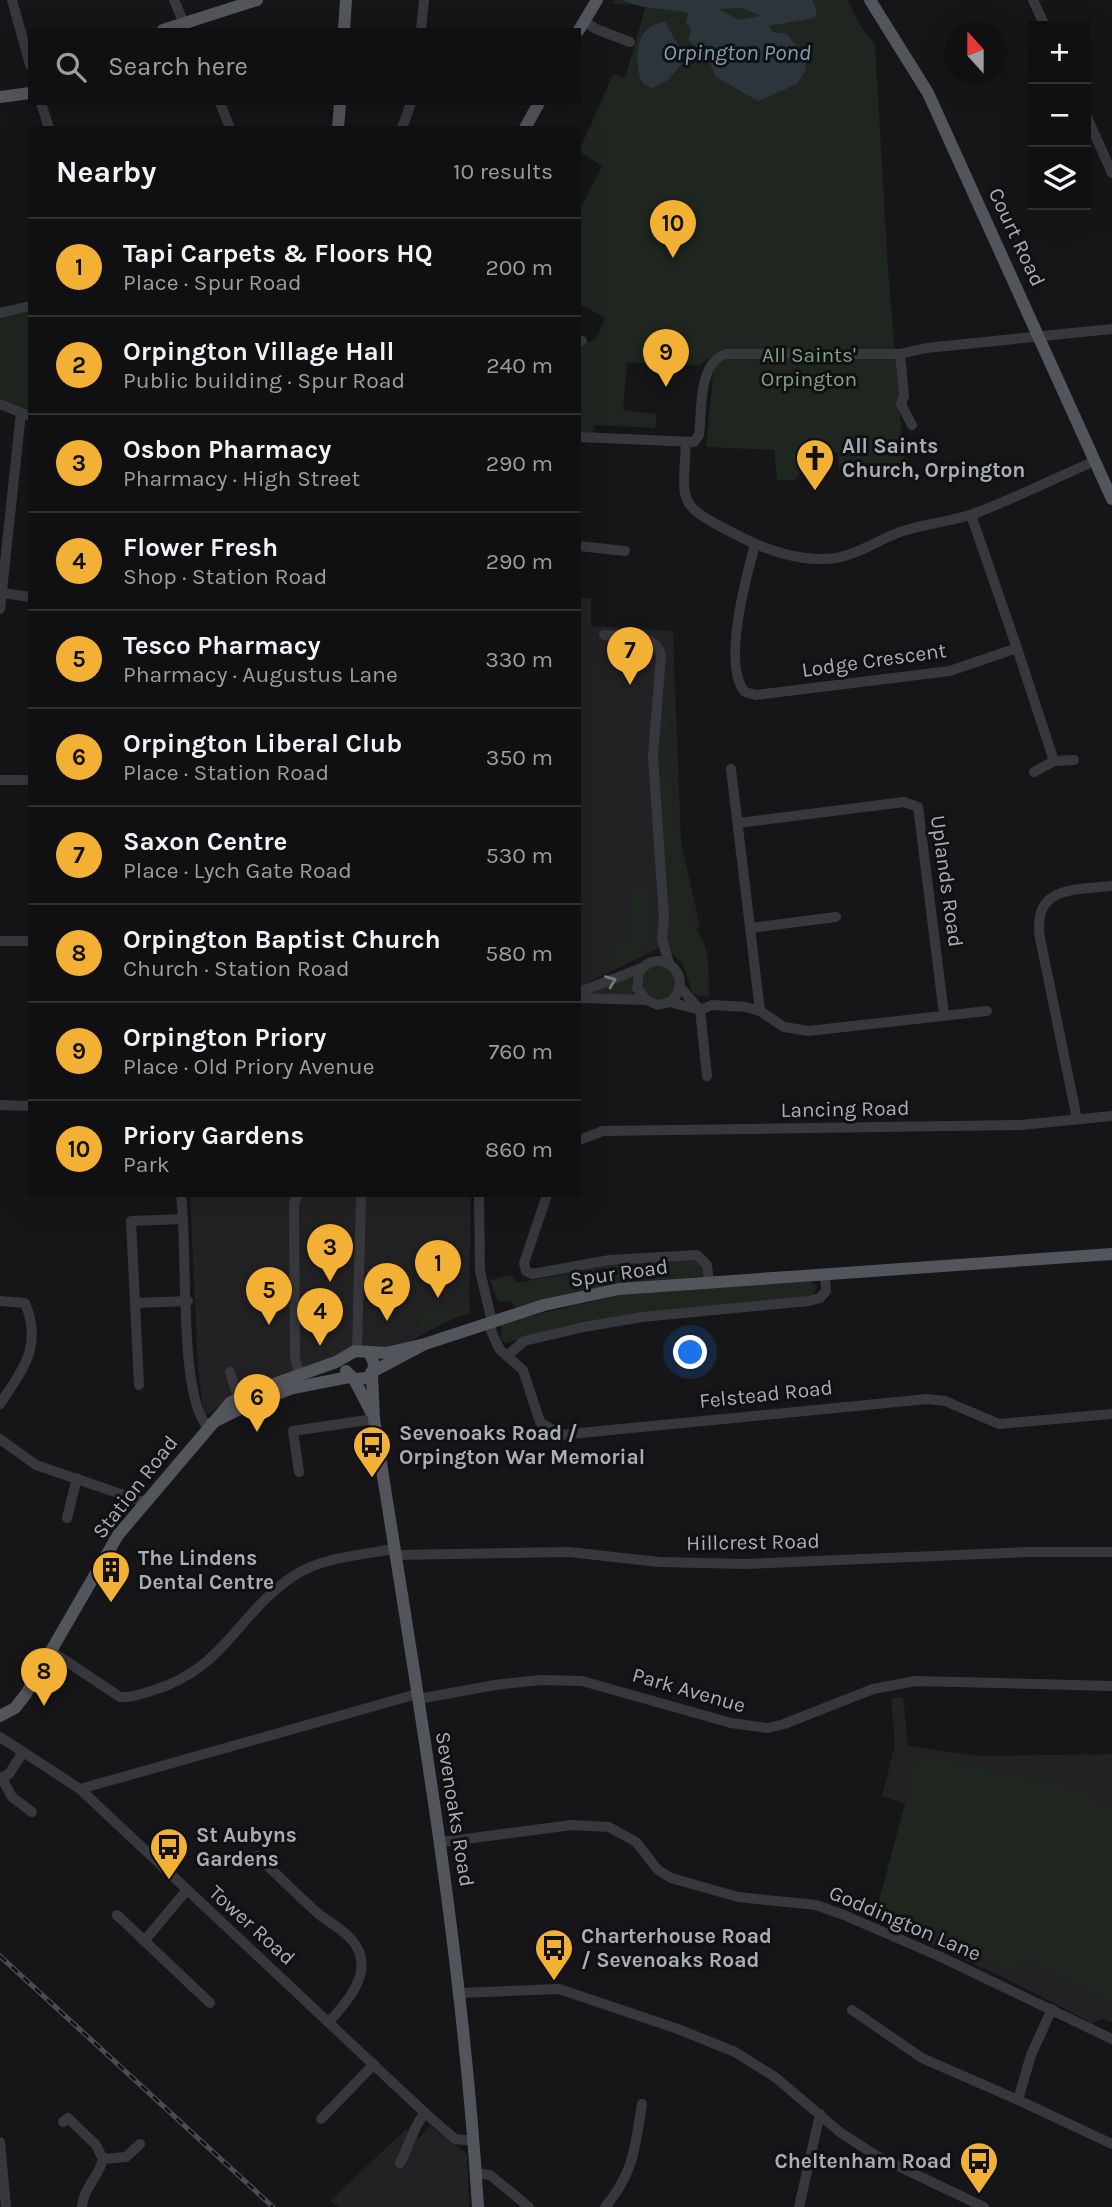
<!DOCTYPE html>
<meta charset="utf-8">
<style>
body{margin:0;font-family:Karla,sans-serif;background:#19191b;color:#f1f3f6}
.controls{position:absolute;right:21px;top:21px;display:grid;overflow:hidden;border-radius:0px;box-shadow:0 7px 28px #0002}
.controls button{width:63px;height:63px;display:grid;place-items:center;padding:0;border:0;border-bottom:2px solid #303032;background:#101012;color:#f1f3f6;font:35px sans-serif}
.compass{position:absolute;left:944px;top:21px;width:63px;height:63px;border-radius:50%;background:#101012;box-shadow:0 7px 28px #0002;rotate:339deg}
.you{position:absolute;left:691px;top:1353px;width:24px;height:24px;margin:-18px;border:5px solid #fff;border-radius:50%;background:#1a73e8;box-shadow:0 0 0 10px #1a73e833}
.badge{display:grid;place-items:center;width:46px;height:46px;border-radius:50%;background:#f2b134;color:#111;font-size:23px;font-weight:700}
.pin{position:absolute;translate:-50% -58px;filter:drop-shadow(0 2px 4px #0008)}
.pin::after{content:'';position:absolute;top:37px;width:24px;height:21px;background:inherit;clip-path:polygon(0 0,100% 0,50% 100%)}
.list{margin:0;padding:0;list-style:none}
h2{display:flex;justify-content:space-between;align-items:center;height:91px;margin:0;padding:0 28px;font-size:30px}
h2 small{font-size:23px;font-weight:400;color:#9c9d9f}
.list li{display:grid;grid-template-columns:46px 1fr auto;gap:21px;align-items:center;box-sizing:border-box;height:98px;padding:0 28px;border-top:2px solid #303032}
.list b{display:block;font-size:26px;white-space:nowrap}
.list p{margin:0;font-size:23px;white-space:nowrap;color:#9c9d9f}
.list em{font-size:23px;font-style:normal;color:#9c9d9f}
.icon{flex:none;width:38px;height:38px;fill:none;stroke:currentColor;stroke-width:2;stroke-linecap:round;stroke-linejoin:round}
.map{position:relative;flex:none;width:1112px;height:2207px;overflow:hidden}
.search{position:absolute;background:#101012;box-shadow:0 7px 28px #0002;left:28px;top:28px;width:553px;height:77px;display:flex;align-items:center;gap:18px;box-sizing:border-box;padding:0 24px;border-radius:0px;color:#9c9d9f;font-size:26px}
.panel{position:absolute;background:#101012;box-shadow:0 7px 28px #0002;left:28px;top:126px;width:553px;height:1071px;border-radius:0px}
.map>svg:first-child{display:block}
.built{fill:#222225}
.green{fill:#1e261f}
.water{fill:#2c353c;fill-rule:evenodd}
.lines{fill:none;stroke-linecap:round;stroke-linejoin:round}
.minor{stroke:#37383d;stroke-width:10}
.major{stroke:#53555c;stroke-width:12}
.rail-casing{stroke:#4a4c52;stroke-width:5}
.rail{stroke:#111113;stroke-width:2.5;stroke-dasharray:8;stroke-linecap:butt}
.oneway{stroke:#757881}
.labels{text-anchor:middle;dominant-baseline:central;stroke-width:6;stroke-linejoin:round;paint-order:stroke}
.street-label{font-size:21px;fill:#a8adb8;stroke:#111113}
.park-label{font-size:21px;fill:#7fa381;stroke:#111113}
.poi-label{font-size:21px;font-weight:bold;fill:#a8adb8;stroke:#111113;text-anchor:start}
.water-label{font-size:23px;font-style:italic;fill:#7f9bb3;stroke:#111113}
</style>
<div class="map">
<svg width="1112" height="2207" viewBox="0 0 1112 2207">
<rect width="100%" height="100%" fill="#161618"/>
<g class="built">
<polygon points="579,598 591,598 591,626 673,631 681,841 700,928 579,987"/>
<polygon points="190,1195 471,1195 469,1310 395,1349 339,1360 237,1395 204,1416 198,1369"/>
<polygon points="903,1697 908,1746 977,1756 1112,1754 1112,2022 1102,2019 1092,2023 1003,1977 876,1920 907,1804 882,1796 895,1745 891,1699"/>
<polygon points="430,2126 467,2154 469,2207 339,2207 330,2201 406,2129 418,2139"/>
</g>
<g class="green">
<polygon points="615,0 847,0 849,3 860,26 875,45 888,269 904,462 840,473 837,452 816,454 816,461 797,463 799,475 794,480 777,480 774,450 706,447 713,375 721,350 699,365 627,363 623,410 657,414 655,428 595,425 594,434 579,432 579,346 596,339 605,318 579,304 579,212 602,166 579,151 613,74 625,78 646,5 612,4"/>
<polygon points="30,309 30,410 0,398 0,314"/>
<path d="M670,655L669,776L693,926C711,942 709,975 709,997L693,994L682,963L668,950L670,915L660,772Z"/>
<path d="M636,889H650C651,928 654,953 613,970L614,945H629L632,892Z"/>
<circle cx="658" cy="983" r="17"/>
<polygon points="633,974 632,989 636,997 585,995"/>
<polygon points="695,1260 701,1262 703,1276 621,1284 515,1308 512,1302 498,1301 490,1280 511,1275 517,1283 617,1264"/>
<polygon points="809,1280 817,1286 812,1297 581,1324 505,1343 501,1339 501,1323 619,1295"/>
<polygon points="471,1306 470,1313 417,1330 420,1307"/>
<polygon points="918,1755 1080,1789 1102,1807 1112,1809 1112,2001 1022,1959 1015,1974 877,1908"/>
</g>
<g class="water">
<path d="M623,0H812L817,11L814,18L769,26L773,32L787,34L807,59L805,71L797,84L758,101L716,77L707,56L688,40L691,30L686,23L688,13C665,7 645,11 623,0ZM742,8L761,16L739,20L719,9Z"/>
<path d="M665,22L679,46L683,63L668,80L652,88L642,83C633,60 635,24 665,22Z"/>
</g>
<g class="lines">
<g class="minor">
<polyline points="12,0 30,65"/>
<polyline points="174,0 187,30"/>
<polyline points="1033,0 1045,26"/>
<polyline points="584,21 596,29 630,42"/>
<polyline points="421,30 424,0"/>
<polyline points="41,103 49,128"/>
<polyline points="220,103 230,128"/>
<polyline points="1086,115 1112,173"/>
<polyline points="402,128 411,103"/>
<polyline points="0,313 30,306"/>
<polyline points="579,340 582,341"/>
<polyline points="900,354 904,396 901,404 912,425"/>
<polyline points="0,404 30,416"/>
<path d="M579,437L694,442L699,435C702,411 698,362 726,354H900L926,348L1112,329"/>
<path d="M686,442C683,503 676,504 733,533C762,549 801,563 836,558C859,554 878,540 900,532C923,524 949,522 973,514C1014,499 1055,478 1095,461"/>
<path d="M755,545C746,577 722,666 745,692L756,695L950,671L1017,648L971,515"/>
<polyline points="579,546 625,551"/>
<polyline points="2,593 30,597"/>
<polyline points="0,609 21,413"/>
<path d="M604,635C624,636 654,632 661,655L653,756L664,918L662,939L669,963"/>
<polyline points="1017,648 1054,761 1074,760"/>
<polyline points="731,769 760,1011"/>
<polyline points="1034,772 1054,761"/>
<polyline points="0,780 30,780"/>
<polyline points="738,823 904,802 918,807 944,1015"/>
<polyline points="750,928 836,917"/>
<polyline points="0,941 30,941"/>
<polyline points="680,987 700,1010 707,1076"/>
<polyline points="579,992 642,968"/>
<polyline points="579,998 646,1000 658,1005 670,1002 700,1010 712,1005 746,1007 760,1011 784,1027 808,1031 987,1011"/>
<path d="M646,1000L637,988L639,972C660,943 698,978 670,1002"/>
<polyline points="0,1105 30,1106"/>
<path d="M1077,1119L1040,938C1032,886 1073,890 1112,886"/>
<polyline points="579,1140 603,1131 1021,1125 1112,1116"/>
<path d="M181,1195C188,1243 178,1399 208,1427"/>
<polyline points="298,1195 294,1203 295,1357 299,1375"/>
<polyline points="479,1195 480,1271 492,1322 491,1331 500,1350 523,1370 540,1422 560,1435 927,1399 945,1401 999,1424 1112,1414"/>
<polyline points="547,1195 524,1263 526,1271 532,1274 610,1260 697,1255 707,1265 709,1282"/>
<path d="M0,1301L25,1303C43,1346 23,1369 0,1404"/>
<polyline points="135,1303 188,1301"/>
<polyline points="357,1350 361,1195"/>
<polyline points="507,1356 524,1341 584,1327 642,1317 809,1301 820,1298 826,1291 825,1274"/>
<polyline points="230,1372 240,1404"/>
<polyline points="139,1385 131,1221 183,1219"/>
<polyline points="0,1439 36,1465 144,1502"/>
<polyline points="299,1472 293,1431 374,1419"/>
<polyline points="67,1518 77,1478"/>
<polyline points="395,1555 569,1552 659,1562 746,1564 1029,1552 1112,1552"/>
<path d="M51,1651L120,1697C131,1698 141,1694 151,1691C225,1670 237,1613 295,1575C323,1557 362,1555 394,1549"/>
<polyline points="418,1699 495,1685 540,1680 582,1681 731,1723 768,1728 784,1724 873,1689 915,1681 1112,1686"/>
<polyline points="0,1737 80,1789 425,2113 455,2139 474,2141"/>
<polyline points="0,1778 9,1774 23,1752"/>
<polyline points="2,1778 12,1797 32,1812"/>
<polyline points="80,1789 417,1694"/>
<polyline points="442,1842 572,1825 609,1827 636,1842 658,1870 671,1878 738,1897 816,1905 844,1915 941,1957 1112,2039"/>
<path d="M257,1856C278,1875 298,1896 320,1915C330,1923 341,1928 350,1938C378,1967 349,2000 329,2022"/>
<polyline points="117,1915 210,2003"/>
<polyline points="145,1940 186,1891"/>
<polyline points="460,1993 559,1989 678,2029 735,2052 775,2077 841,2133 877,2156 984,2207"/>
<polyline points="1052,2009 1031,2055 1018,2100 1112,2144"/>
<polyline points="852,2010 922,2058 1018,2100"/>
<polyline points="321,2119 374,2064"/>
<path d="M63,2122L68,2118L96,2145L103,2159C99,2177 83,2188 82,2207"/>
<polyline points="0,2142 6,2207"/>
<polyline points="103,2159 126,2157 140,2144"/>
<path d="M400,2163C410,2145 412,2128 425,2113"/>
<polyline points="476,2173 490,2175 529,2207"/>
<path d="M605,2207C634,2173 635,2147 642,2104"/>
<polyline points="799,2207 820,2114"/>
</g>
<g class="major">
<polyline points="870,0 928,93 1112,499"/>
<polyline points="163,30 257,0"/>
<polyline points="344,30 346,0"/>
<polyline points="579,30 597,0"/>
<polyline points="0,97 30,93"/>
<polyline points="338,128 340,103"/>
<polyline points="525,128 539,103"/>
<polyline points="346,1371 354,1379 368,1378 375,1366 370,1354"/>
<polyline points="374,1371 423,1345"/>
<path d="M372,1375L374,1419C415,1681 462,1942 478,2207"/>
<polyline points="354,1379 371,1412"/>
<polyline points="212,1423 250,1404 293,1388 349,1377"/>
<polyline points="0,1716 15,1708 26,1694 118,1535 231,1402 249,1393 336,1362 355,1351 386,1353 425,1344 544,1305 619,1289 1112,1254"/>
</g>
<defs>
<polyline id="rail" points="0,1956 273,2207"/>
</defs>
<use href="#rail" class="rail-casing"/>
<use href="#rail" class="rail"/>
</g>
<defs><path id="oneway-chevron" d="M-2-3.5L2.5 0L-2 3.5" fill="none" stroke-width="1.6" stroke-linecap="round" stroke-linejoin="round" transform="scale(1.75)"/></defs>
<use class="oneway" href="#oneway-chevron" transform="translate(611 981) rotate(-22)"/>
<defs>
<symbol id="church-pin" viewBox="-11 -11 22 30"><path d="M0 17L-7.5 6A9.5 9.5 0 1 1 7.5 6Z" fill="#f2b134" stroke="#111113"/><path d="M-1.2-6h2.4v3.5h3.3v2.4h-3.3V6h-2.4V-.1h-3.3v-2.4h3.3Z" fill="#111"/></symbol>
<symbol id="bus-pin" viewBox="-11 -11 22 30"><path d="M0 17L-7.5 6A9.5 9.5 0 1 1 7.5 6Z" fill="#f2b134" stroke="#111113"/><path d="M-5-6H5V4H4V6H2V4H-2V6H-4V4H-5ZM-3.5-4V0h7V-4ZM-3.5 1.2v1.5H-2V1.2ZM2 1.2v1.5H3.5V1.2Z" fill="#111"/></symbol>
<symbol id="building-pin" viewBox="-11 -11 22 30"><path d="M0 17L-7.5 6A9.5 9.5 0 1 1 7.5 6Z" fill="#f2b134" stroke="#111113"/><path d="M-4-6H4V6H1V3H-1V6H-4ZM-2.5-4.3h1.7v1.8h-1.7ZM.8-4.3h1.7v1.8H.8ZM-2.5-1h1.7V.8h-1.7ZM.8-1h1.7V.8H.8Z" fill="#111"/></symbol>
</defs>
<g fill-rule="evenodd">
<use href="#church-pin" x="793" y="436" width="44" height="60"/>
<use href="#bus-pin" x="350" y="1423" width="44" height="60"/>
<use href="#building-pin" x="89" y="1548" width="44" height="60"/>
<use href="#bus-pin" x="147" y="1825" width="44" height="60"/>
<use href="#bus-pin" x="532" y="1926" width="44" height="60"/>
<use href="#bus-pin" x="957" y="2139" width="44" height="60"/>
</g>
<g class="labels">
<g class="street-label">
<text transform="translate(1017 237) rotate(65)">Court Road</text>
<text transform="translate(874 660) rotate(-8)">Lodge Crescent</text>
<text transform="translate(947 881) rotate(82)">Uplands Road</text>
<text transform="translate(845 1109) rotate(-1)">Lancing Road</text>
<text transform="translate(619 1273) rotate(-8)">Spur Road</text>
<text transform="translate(766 1394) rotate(-6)">Felstead Road</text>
<text transform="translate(135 1487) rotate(-52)">Station Road</text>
<text transform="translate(753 1542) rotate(-1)">Hillcrest Road</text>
<text transform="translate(689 1690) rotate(16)">Park Avenue</text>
<text transform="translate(455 1809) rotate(81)">Sevenoaks Road</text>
<text transform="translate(905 1923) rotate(23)">Goddington Lane</text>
<text transform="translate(252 1925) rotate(42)">Tower Road</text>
</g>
<g class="park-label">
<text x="809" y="355">All Saints'<tspan x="809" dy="24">Orpington</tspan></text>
</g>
<g class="poi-label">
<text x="842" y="446">All Saints<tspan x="842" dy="24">Church, Orpington</tspan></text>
<text x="399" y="1433">Sevenoaks Road /<tspan x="399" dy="24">Orpington War Memorial</tspan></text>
<text x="138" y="1558">The Lindens<tspan x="138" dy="24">Dental Centre</tspan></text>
<text x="196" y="1835">St Aubyns<tspan x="196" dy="24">Gardens</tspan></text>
<text x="581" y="1936">Charterhouse Road<tspan x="581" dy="24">/ Sevenoaks Road</tspan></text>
<text x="952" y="2161" text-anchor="end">Cheltenham Road</text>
</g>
<g class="water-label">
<text x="737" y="52">Orpington Pond</text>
</g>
</g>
</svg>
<div class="controls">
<button>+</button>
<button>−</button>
<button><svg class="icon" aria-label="layers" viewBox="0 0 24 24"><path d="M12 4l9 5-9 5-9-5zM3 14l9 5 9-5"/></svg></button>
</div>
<svg class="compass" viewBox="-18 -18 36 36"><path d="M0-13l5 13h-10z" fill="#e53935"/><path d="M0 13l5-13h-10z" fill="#9c9d9f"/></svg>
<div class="you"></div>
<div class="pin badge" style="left:438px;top:1298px">1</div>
<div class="pin badge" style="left:387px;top:1321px">2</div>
<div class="pin badge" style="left:330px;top:1282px">3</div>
<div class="pin badge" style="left:320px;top:1346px">4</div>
<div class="pin badge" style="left:269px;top:1325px">5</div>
<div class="pin badge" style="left:257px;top:1432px">6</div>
<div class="pin badge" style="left:630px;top:685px">7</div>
<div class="pin badge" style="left:44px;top:1706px">8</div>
<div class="pin badge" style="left:666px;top:387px">9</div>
<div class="pin badge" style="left:673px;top:258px">10</div>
<div class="search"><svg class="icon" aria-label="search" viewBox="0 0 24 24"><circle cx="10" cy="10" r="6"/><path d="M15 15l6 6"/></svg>Search here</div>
<section class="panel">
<h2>Nearby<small>10 results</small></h2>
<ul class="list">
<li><span class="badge">1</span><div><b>Tapi Carpets &amp; Floors HQ</b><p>Place · Spur Road</p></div><em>200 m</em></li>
<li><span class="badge">2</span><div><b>Orpington Village Hall</b><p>Public building · Spur Road</p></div><em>240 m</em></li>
<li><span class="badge">3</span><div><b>Osbon Pharmacy</b><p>Pharmacy · High Street</p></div><em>290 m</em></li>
<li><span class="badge">4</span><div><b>Flower Fresh</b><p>Shop · Station Road</p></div><em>290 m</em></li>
<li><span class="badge">5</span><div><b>Tesco Pharmacy</b><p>Pharmacy · Augustus Lane</p></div><em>330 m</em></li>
<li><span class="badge">6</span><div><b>Orpington Liberal Club</b><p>Place · Station Road</p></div><em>350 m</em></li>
<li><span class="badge">7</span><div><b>Saxon Centre</b><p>Place · Lych Gate Road</p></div><em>530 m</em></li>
<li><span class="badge">8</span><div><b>Orpington Baptist Church</b><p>Church · Station Road</p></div><em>580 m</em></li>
<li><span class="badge">9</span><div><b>Orpington Priory</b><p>Place · Old Priory Avenue</p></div><em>760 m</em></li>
<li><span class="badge">10</span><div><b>Priory Gardens</b><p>Park</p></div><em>860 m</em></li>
</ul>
</section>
</div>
